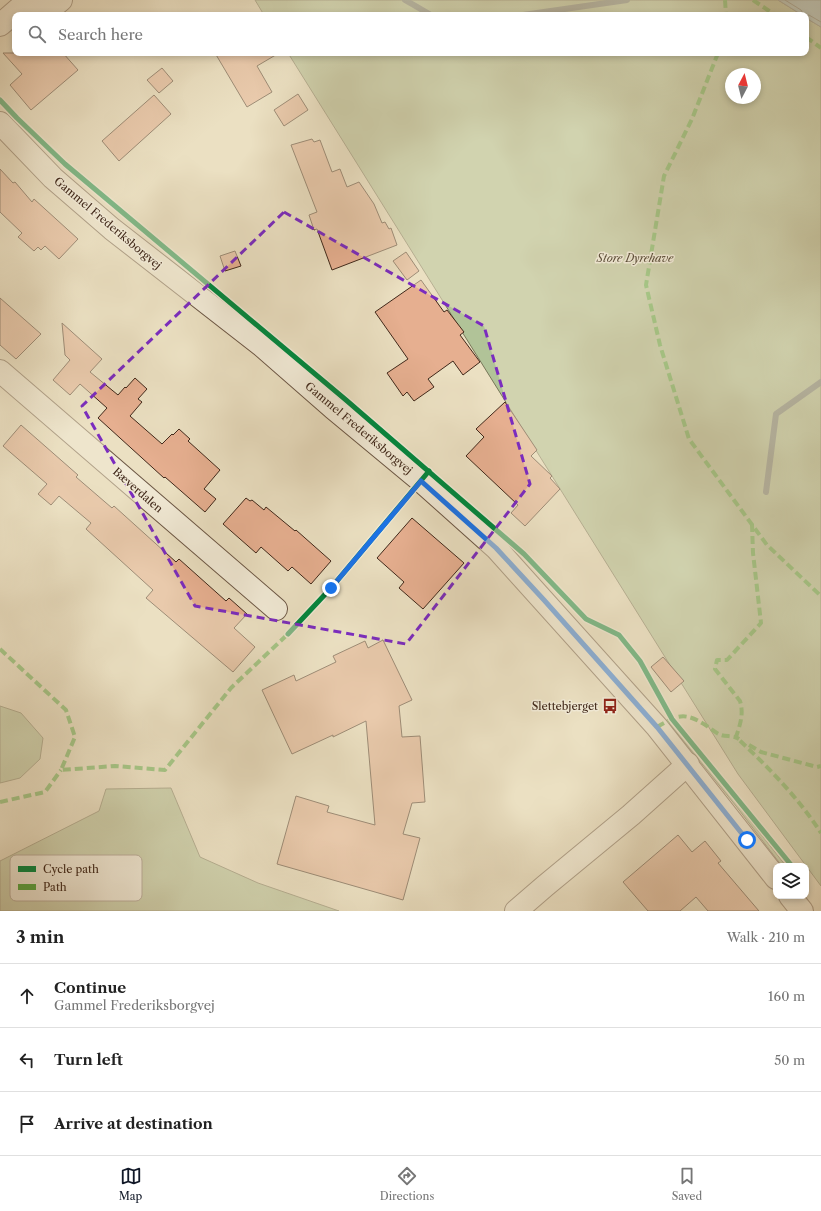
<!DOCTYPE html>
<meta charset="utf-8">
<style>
body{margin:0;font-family:"Libre Caslon Text",serif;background:#f2f2f2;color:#222}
.controls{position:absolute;right:12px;bottom:12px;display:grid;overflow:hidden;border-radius:8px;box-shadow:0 2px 6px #0003}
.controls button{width:36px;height:36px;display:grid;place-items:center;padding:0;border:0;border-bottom:1px solid #e0e0e0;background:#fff;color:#222;font:20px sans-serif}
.compass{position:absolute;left:725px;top:68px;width:36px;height:36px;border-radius:50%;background:#fff;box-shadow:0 2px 6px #0003;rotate:7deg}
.stop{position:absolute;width:12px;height:12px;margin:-9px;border:3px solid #1a73e8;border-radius:50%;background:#fff}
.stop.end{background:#1a73e8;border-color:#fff;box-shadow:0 1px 4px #0008}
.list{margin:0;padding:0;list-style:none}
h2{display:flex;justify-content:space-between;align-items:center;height:52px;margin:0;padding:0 16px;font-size:17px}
h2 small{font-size:13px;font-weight:400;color:#767676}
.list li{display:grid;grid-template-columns:26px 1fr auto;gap:12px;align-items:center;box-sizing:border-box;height:64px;padding:0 16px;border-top:1px solid #e0e0e0}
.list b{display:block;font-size:15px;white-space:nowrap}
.list p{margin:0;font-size:13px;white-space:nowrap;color:#767676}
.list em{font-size:13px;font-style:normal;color:#767676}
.icon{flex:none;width:22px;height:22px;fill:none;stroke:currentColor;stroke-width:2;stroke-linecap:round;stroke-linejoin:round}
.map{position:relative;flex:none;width:821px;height:911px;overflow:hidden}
.search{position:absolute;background:#fff;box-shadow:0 2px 6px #0003;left:12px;right:12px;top:12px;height:44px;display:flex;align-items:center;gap:10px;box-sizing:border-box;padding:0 14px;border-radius:8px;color:#767676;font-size:15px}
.sheet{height:244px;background:#fff}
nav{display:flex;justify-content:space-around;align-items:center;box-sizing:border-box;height:56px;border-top:1px solid #e0e0e0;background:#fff;font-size:11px;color:#767676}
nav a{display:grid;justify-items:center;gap:2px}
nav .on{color:#111827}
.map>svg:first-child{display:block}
.green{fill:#b1c398;stroke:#787659;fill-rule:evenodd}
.water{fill:#9bbbbc;stroke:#77807b}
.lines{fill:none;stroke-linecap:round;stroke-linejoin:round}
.shore{stroke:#6e726b;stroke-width:1}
.stream{stroke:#77807b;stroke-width:6}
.building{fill:#e6af90;stroke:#40281a}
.minor-casing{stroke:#6b5644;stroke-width:24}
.minor{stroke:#f2ebd7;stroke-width:22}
.quiet{stroke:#56aa42;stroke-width:4;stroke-dasharray:8 4;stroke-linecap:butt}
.cycleway-casing{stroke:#f2ebd7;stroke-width:8}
.cycleway{stroke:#00873e;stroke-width:5}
.route{stroke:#1a73e8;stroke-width:5}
.marked{fill:none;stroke:#7b2cbf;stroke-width:3;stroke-dasharray:8 5;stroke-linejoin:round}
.labels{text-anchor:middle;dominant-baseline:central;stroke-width:3;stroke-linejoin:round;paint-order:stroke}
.street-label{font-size:11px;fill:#40281a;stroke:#f2ebd7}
.park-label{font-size:11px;font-style:italic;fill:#5c4f3a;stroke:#f2ebd7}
.poi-label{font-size:11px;fill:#40281a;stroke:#f2ebd7;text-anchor:end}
.key{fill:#f2ebd7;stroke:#bdb09e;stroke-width:1}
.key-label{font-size:11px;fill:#40281a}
</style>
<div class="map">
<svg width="821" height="911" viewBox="0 0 821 911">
<rect width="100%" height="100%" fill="#ebe0c2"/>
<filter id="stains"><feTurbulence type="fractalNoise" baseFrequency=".005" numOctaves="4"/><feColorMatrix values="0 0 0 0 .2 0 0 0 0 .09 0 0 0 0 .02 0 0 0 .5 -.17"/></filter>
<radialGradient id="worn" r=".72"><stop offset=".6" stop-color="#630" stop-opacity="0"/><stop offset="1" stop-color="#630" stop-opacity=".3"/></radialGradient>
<g class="green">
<polygon points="255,0 778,0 802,15 264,15"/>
<path d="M806,18L821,27V886L738,774L288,53H806ZM731,74H755V98H731Z"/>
<polygon points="0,706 21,713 43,738 40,759 20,778 0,783"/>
<polygon points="672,721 786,866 782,866 736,806 669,723"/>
<polygon points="171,788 200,857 258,883 339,911 0,911 0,861 99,811 106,789"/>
</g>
<polygon class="water" points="778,0 821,0 821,27 806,18 806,15 802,15"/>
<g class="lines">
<polyline class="shore" points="785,0 801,10 804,15 809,15 821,22"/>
<g class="stream">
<polyline points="405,0 431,15"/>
<polyline points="523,15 627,0"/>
<polyline points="766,492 776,414 821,382"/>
</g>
</g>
<g class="building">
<polygon points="3,53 63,53 78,70 31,110 10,85 22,74"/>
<polygon points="215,53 279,53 257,66 272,92 247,107"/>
<polygon points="162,68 173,81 159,93 147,80"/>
<polygon points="298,94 308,110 284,126 274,110"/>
<polygon points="154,95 171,114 119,161 102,141"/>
<polygon points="312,139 314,142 320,140 332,172 340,169 347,187 359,182 374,204 382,223 385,222 389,229 391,228 397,245 332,270 317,229 314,230 309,215 317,212 291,145"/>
<polygon points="0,169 13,183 15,182 32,202 34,199 78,239 59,259 45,246 41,250 38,247 34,251 18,237 22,233 0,212"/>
<polygon points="235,251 241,266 225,271 220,256"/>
<polygon points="406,252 419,271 407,280 393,261"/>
<polygon points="421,280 444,312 447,310 464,332 460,335 480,362 463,375 453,361 428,379 434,387 414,401 407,392 403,396 387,373 408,359 375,312"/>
<polygon points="0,298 41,334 16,359 0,345"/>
<polygon points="62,323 102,359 90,372 118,395 125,387 126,388 135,378 147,389 138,399 142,402 130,416 162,444 172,434 173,435 179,429 190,439 188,441 220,470 204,489 216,499 205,512 165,477 164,478 98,418 107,408 80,384 70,395 53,380 70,360 65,355"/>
<polygon points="505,402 537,450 531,456 552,476 550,478 560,489 525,526 511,513 518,505 466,456 484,437 476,429"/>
<polygon points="21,425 78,475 76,477 112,508 114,506 176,562 179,559 226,601 229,598 247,614 234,628 255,647 233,672 146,598 153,590 86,529 91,523 59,496 51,505 38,494 47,484 3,446"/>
<polygon points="246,498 250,501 252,500 264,510 266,507 295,531 296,530 331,561 311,584 292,567 288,571 261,547 256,553 223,524"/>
<polygon points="412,518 464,563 423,609 399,588 404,582 377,558"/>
<polygon points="383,640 412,700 399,706 402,737 420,736 425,802 412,803 403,834 420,838 403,900 277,864 296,796 329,806 327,812 375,825 366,721 333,737 333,735 292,754 262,690 294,675 296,681 336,662 333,656 365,641 368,648"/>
<polygon points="663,657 684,681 671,692 651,667"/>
<polygon points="678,835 692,852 705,841 721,861 718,863 759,911 708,911 696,897 680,911 648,911 623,882"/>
</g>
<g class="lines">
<defs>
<g id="minor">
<polyline points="30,0 43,15 61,0"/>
<polyline points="0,25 29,0"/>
<polyline points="0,123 53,178 112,229 261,345 333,408 421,481 496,548 657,727 776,878"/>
<polyline points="0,371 276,609"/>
<polyline points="790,896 802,911"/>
<polyline points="516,911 545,886 631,815 688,764"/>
</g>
</defs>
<use href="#minor" class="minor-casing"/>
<use href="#minor" class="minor"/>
<g class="quiet">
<polyline points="725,0 726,15"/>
<polyline points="753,0 775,15"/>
<polyline points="806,37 821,48"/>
<polyline points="718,53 692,119 664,176 646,285 660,345 689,439 767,545 821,596"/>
<path d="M752,524L753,553L761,623L727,660H717L715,669L740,701C744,714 740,725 736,737C767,766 798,797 821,833"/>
<polyline points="0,649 66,710 75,737 61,770 115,766 165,770 231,688 288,634"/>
<path d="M657,727C679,714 685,712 707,726C711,729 716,733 721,735C727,737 733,735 739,739"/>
<polyline points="749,745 761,752 817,767 821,766"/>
<polyline points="0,802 45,792 61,770"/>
</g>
<defs>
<g id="cycleway">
<polyline points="0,100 17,118 65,164 346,400 524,554 586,619 619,635 640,661 672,719 792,866"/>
<polyline points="288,634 331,588 429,471"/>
</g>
</defs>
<use href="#cycleway" class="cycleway-casing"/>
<use href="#cycleway" class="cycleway"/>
</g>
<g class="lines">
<polyline class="route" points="331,588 421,481 496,548 544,600 657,727 747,840"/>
</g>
<path d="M0 0H821V911H0ZM284,212L484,326L530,484L406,644L195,606L82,406Z" fill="#ebe0c2" fill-opacity=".55" fill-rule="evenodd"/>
<path class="marked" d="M284,212L484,326L530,484L406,644L195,606L82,406Z"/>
<defs>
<symbol id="bus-bare" viewBox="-9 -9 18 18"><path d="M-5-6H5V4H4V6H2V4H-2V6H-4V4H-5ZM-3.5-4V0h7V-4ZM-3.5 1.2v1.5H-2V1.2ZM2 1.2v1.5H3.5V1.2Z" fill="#8f2418" stroke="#f2ebd7" stroke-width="2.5" paint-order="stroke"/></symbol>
</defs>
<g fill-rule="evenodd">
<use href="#bus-bare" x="599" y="695" width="22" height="22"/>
</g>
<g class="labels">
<g class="street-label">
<text transform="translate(108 223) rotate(40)">Gammel Frederiksborgvej</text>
<text transform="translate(359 428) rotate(40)">Gammel Frederiksborgvej</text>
<text transform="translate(138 490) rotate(41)">Bæverdalen</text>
</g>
<g class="park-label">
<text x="635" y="258">Store Dyrehave</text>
</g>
<g class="poi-label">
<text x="598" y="706">Slettebjerget</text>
</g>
</g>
<rect x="10" y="855" width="132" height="46" rx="6" class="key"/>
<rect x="18" y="866" width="18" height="6" fill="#00873e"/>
<rect x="18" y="884" width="18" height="6" fill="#56aa42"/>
<g class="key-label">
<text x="43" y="873">Cycle path</text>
<text x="43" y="891">Path</text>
</g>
<rect width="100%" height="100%" filter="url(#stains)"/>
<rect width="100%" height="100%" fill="url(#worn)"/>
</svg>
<div class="controls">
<button><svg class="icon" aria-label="layers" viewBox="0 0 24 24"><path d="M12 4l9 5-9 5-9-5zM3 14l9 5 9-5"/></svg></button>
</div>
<svg class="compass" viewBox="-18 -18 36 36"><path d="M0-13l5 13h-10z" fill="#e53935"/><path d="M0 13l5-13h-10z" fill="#767676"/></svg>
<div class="stop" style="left:747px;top:840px"></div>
<div class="stop end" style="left:331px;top:588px"></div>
<div class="search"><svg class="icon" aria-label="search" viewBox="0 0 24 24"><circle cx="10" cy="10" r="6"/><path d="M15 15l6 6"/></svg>Search here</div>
</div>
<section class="sheet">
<h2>3 min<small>Walk · 210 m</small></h2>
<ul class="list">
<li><svg class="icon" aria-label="ahead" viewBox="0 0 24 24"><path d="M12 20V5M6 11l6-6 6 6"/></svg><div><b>Continue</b><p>Gammel Frederiksborgvej</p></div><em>160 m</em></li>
<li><svg class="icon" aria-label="left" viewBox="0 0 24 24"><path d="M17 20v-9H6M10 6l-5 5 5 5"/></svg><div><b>Turn left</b></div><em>50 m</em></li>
<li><svg class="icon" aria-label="arrive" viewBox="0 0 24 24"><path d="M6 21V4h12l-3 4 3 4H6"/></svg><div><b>Arrive at destination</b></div></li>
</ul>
</section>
<nav>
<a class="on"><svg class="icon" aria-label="map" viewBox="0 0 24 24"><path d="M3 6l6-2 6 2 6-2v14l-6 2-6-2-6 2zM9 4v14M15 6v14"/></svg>Map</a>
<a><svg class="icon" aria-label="directions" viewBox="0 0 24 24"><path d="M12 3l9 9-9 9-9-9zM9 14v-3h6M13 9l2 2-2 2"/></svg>Directions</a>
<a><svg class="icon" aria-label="saved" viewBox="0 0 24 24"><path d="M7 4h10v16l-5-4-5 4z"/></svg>Saved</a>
</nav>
